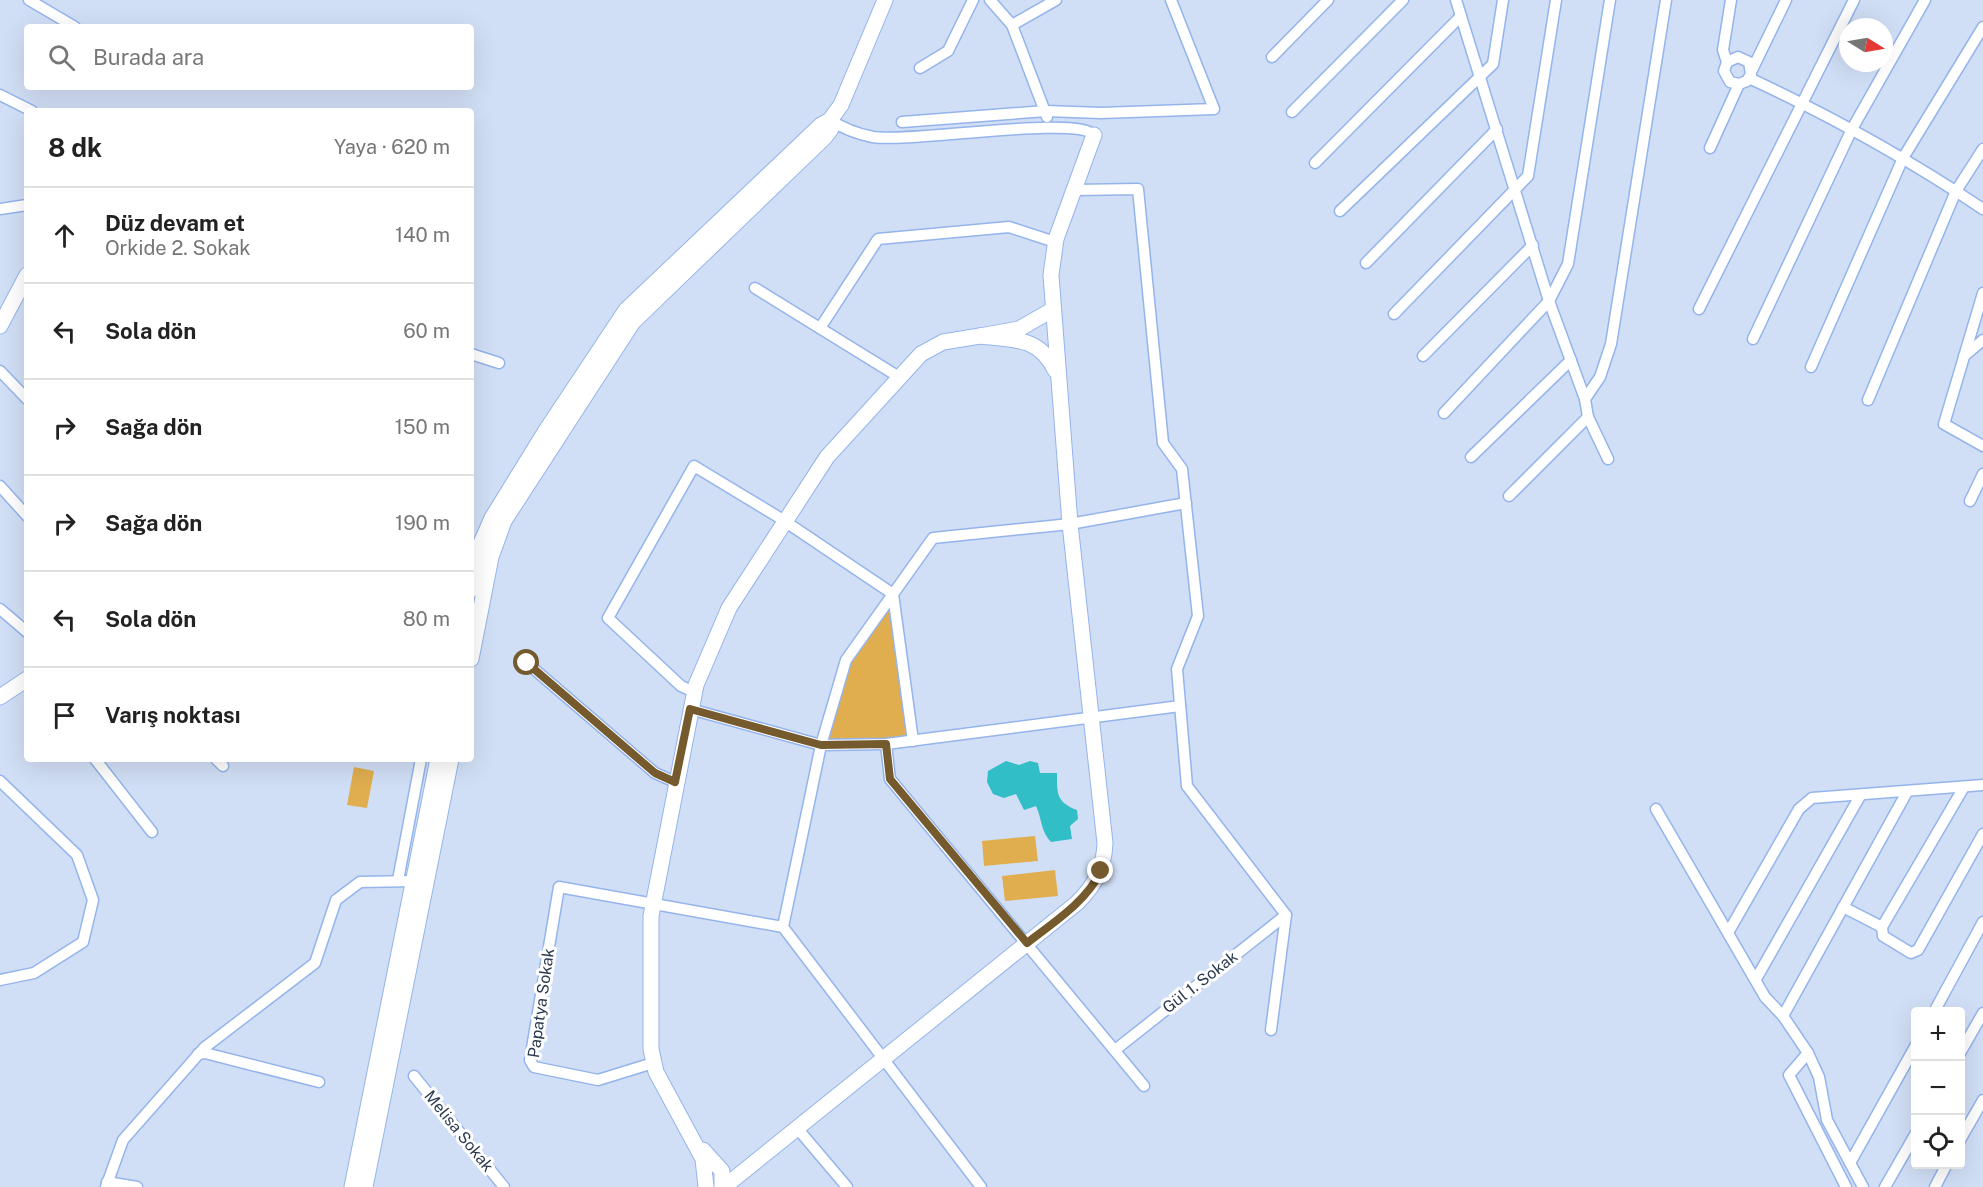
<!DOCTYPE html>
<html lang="tr">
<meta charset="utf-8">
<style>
body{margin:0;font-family:"Public Sans",sans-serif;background:#f6f6f6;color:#222}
.controls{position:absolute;right:18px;bottom:18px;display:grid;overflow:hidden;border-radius:6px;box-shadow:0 6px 24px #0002}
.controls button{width:54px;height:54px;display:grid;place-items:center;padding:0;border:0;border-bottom:2px solid #e0e0e0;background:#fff;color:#222;font:30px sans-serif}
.compass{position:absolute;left:1839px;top:18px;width:54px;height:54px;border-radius:50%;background:#fff;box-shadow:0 6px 24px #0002;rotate:101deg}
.stop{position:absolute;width:18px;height:18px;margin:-14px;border:4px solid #745a2c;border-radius:50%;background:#fff}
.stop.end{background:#745a2c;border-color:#fff;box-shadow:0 2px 6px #0008}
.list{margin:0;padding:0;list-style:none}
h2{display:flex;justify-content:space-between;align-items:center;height:78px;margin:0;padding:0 24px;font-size:26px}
h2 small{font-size:20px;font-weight:400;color:#767676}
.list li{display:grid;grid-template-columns:39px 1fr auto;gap:18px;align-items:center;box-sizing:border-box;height:96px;padding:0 24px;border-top:2px solid #e0e0e0}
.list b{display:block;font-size:22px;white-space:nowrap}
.list p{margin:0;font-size:20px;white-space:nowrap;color:#767676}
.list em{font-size:20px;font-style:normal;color:#767676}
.icon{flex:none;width:33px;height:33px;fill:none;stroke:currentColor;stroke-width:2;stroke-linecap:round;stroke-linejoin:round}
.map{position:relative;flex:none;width:1983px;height:1187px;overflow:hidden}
.search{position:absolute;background:#fff;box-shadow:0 6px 24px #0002;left:24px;top:24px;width:450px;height:66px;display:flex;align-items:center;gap:15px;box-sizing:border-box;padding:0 21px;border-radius:6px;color:#767676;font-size:22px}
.panel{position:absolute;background:#fff;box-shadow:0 6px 24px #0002;left:24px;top:108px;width:450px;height:654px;border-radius:6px}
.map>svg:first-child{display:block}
.green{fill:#e0ae4f}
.water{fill:#31bec6}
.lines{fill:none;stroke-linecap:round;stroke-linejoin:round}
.street-casing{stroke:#94b4eb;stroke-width:13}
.secondary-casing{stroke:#94b4eb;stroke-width:17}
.street{stroke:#fff;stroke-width:10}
.secondary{stroke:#fff;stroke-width:15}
.route{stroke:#745a2c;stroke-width:8}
.labels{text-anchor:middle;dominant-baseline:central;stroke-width:6;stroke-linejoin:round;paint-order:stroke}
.street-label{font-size:16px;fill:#2c3a50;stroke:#fff}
</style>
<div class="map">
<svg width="1983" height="1187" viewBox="0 0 1983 1187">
<rect width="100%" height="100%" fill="#d1dff6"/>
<g class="green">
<polygon points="893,594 913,741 821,745 846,660"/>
<polygon points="354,767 374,771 367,808 347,805"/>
<polygon points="1035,836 1038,861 984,866 982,841"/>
<polygon points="1055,870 1058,896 1005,901 1002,876"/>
</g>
<path class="water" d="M1006,761L1019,765L1030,761L1038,763L1040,773H1057C1057,793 1056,802 1077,810L1078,819L1070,826L1072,839L1051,842C1041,832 1042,819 1036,806L1024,810L1016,794L1004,798L993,794L987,782L988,771Z"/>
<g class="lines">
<defs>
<g id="street">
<polyline points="29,0 75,27"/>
<polyline points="990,0 1012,25 1047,117"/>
<polyline points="1456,0 1549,301 1585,399 1588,417 1608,459"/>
<polyline points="1012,25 1056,0"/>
<polyline points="1272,57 1328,0"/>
<polyline points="1727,62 1723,50 1731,0"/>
<polyline points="920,68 948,51 973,0"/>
<polyline points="1752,70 1786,0"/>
<path d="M1749,78C1831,116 1908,159 1983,209"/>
<polyline points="0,95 32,111"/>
<polyline points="1292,112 1403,0"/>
<path d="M830,120C844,129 857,134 873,137C910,143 1078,115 1094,135"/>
<polyline points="902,122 1046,111 1101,113 1214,109 1171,0"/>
<polyline points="1710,148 1739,84 1747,81 1751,74 1749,62 1738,57 1727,62 1724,71 1730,82 1739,84"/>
<polyline points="1315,163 1461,16"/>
<polyline points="1075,190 1138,189 1163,443 1182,469 1198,616 1177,669 1187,786 1286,915 1271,1030"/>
<polyline points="0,209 27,205"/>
<polyline points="1340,211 1493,64 1503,0"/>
<polyline points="1366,263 1497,129"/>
<polyline points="755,288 899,377"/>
<polyline points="1983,293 1944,424 1983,446"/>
<polyline points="1699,309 1854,0"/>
<polyline points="1394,314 1528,176 1556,0"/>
<polyline points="820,328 878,239 1009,227 1055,242"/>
<polyline points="1753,339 1852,129 1925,0"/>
<polyline points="471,354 499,363"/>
<polyline points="1423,356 1533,245"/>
<polyline points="1964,356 1983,340"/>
<polyline points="1811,367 1903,158 1983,27"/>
<polyline points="0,371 27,399"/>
<polyline points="1585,399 1600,377 1611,344 1666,0"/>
<polyline points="1868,400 1956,191 1983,149"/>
<polyline points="1444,413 1549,301 1568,264 1610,0"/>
<polyline points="1471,457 1571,360"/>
<polyline points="0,486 27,516"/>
<polyline points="1509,496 1588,417"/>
<polyline points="1970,501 1983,474"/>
<polyline points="0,609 27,632"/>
<polyline points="527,663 655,773 675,782"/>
<polyline points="694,692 681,686 608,618 694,466 780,518 893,594 913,741"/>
<polyline points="690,709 821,745 886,744 1180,706"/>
<polyline points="886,744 890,779 1144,1086"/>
<polyline points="95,759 152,832"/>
<polyline points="216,759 223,766"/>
<polyline points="0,781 77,855 93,900 83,942 34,973 0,980"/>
<polyline points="1964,787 1882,927 1883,936 1911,953 1918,950 1983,834"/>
<polyline points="1656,809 1765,997 1783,1016 1808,1053 1819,1077 1827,1120 1863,1187"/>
<polyline points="398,880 421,759"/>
<polyline points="1843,907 1882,927"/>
<polyline points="1729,931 1799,809 1812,798 1983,785"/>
<polyline points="1756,979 1860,796"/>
<polyline points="1934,1012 1983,922"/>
<polyline points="1783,1016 1907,792"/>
<polyline points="1115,1050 1286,915"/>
<polyline points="1808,1053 1789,1075 1846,1187"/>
<polyline points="1960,1053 1983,1013"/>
<polyline points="198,1054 205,1053 319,1082"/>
<polyline points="653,1063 598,1080 534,1067 530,1060 559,887 783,927"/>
<polyline points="414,1076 504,1187"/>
<polyline points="797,1128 847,1187"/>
<polyline points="1960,1140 1983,1100"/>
<polyline points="1850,1163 1916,1045"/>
<polyline points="107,1182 137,1187"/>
<polyline points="106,1187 123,1140 204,1048 315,963 336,900 360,882 414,881"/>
<polyline points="981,1187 783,927 821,745 846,660 933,538 1070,524 1186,503"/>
<polyline points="1885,1187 1916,1133"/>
<polyline points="1935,1187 1947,1164"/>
</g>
<g id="secondary">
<path d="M1052,310L1019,329L980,336C1012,340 1039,336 1055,370"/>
<polyline points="0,326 27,275"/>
<polyline points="471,590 481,543 492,518 545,432 626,310 821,125 830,120 841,105 885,0"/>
<polyline points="471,659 491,557 504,521 633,322 825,137 831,129 830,120"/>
<polyline points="0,697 27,679"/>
<polyline points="703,1150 722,1171 722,1187"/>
<polyline points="352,1187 438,759"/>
<polyline points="365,1187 451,759"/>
<polyline points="706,1187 703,1159 656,1072 651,1049 651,916 696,685 729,608 827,457 921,354 943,342 980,336"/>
<path d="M724,1187L1077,903C1095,885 1104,869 1105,843L1070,524L1051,275L1056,239L1094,135"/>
</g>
</defs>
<use href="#street" class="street-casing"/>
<use href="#secondary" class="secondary-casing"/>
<use href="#street" class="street"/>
<use href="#secondary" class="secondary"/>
</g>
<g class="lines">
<path class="route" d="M527,663L655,773L675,782L690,709L821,745L886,744L890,779L1027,943C1054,922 1086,902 1101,871"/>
</g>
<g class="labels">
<g class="street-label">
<text transform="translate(1200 982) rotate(-38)">Gül 1. Sokak</text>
<text transform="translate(541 1003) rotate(-82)">Papatya Sokak</text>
<text transform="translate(459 1131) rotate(51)">Melisa Sokak</text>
</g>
</g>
</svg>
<div class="controls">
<button>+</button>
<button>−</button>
<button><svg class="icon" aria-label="locate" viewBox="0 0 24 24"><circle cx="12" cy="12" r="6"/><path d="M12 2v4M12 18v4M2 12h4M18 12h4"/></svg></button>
</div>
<svg class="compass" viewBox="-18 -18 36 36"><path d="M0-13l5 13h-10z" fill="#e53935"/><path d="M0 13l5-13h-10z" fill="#767676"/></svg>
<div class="stop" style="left:527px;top:663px"></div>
<div class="stop end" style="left:1101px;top:871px"></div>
<div class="search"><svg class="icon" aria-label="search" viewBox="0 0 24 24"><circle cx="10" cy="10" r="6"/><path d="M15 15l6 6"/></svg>Burada ara</div>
<section class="panel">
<h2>8 dk<small>Yaya · 620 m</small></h2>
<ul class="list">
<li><svg class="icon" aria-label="ahead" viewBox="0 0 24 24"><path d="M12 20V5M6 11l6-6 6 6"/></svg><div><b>Düz devam et</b><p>Orkide 2. Sokak</p></div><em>140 m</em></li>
<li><svg class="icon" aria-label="left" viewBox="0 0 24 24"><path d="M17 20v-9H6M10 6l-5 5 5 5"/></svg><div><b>Sola dön</b></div><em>60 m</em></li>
<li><svg class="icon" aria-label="right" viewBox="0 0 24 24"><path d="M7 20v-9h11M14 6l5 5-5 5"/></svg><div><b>Sağa dön</b></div><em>150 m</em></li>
<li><svg class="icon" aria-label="right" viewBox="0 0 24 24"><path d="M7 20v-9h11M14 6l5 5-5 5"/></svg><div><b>Sağa dön</b></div><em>190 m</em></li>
<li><svg class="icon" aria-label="left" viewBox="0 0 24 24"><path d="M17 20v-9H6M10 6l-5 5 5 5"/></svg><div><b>Sola dön</b></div><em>80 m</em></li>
<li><svg class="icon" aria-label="arrive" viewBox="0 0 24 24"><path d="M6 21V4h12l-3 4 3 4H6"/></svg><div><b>Varış noktası</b></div></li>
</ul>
</section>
</div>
